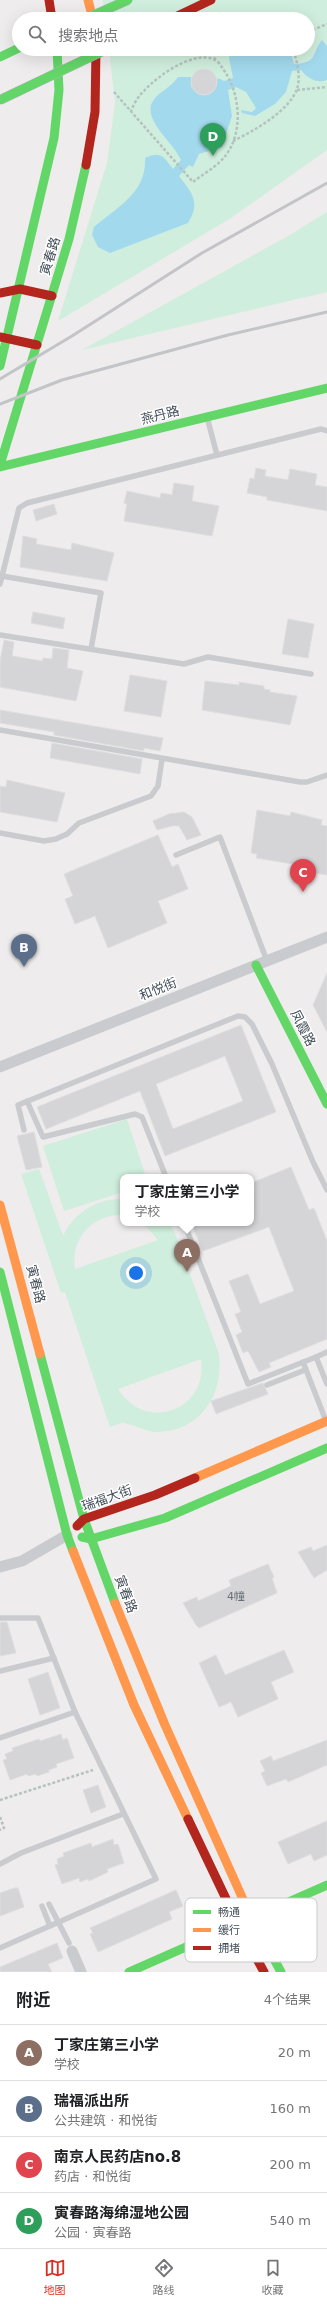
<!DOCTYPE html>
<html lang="zh">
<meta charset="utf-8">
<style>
body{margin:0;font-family:"DejaVu Sans","Noto Sans SC",sans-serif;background:#f2f2f2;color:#202124}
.you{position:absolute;left:136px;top:1273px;width:14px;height:14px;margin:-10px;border:3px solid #fff;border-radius:50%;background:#1a73e8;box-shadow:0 0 0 6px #1a73e833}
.badge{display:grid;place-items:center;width:26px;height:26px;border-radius:50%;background:#d93025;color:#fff;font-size:13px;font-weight:700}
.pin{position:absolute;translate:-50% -33px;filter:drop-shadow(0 1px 2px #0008)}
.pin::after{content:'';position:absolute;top:21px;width:14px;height:12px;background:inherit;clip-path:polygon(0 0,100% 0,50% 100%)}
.popup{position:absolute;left:120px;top:1174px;width:134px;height:52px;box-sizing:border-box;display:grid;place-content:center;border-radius:8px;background:#fff;filter:drop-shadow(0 1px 3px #0005);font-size:13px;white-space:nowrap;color:#757577}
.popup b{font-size:15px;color:#202124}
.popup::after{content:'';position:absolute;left:50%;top:100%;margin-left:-8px;border:8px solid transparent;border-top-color:#fff}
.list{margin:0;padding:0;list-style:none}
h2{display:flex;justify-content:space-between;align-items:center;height:52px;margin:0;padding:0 16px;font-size:17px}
h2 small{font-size:13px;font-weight:400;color:#757577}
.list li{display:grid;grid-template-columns:26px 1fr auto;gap:12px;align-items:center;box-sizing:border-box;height:56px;padding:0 16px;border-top:1px solid #e0e0e0}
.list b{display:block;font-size:15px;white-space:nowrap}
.list p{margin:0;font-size:13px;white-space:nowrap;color:#757577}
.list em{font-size:13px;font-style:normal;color:#757577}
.icon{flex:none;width:22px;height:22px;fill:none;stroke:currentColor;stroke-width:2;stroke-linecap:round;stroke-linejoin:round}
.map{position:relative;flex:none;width:327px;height:1972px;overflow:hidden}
.search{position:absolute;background:#fff;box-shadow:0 4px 16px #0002;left:12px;right:12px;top:12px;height:44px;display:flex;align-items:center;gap:10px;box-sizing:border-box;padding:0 14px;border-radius:22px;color:#757577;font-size:15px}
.sheet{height:276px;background:#fff}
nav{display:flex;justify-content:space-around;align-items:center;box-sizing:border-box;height:56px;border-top:1px solid #e0e0e0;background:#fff;font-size:11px;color:#757577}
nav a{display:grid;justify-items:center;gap:2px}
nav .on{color:#d93025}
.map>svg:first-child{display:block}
.green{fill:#d0eedd;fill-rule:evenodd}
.water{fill:#a3d9ed}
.building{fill:#d5d4d7;stroke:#dfdedf;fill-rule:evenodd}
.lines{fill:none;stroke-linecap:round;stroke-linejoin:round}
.path{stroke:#b5c2bf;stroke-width:2.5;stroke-dasharray:3 2;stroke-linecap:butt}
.lane{stroke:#c9cbce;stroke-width:5.5}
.street{stroke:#c9cbce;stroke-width:11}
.fast{stroke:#63d668;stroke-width:9}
.slow{stroke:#ff974d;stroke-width:9}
.jam{stroke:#b3261e;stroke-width:9}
.rail{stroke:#c3c4c7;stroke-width:3}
.fast-bridge-casing{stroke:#b2b6bc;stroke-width:10;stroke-linecap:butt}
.fast-bridge{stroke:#63d668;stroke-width:9}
.labels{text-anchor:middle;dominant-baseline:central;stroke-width:3;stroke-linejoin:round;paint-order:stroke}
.number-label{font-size:11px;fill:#6a717a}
.street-label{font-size:13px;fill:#444e59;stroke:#fff}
.key{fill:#fff;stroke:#c7cacd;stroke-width:1}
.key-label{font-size:11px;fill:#444e59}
</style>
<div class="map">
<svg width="327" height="1972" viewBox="0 0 327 1972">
<rect width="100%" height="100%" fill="#eeecec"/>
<g class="green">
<polygon points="103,0 327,0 327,150 231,218 58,321 107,163 115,103 109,49 308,49 308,19 105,19"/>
<polygon points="327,212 327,292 82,350 288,236"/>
<polygon points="127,1119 146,1177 123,1177 123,1192 64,1211 43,1146"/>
<path d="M39,1169L63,1236C74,1213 97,1198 123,1199V1215C92,1214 70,1239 75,1269L158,1240L143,1223H169L175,1233L219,1354C224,1394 201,1431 157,1432C147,1432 127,1422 122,1423C118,1424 114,1426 110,1427L65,1292L61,1293L21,1174ZM201,1359C209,1411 145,1433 118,1389Z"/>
</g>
<path class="water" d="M322,40L327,46V80C317,84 307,78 301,70L292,71L286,92L275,104L255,116L242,113L241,110L252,112L256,108L246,92L236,87L228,90L232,116L222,147L199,154L193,167L189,165L179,176C192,193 201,202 188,223L110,253L98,247L92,235L94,227C117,207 147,193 145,158C161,151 163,156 173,169L181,160C175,144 141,119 153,101C159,91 171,88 178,77H191V86L198,94C212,97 214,89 218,78L224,81L233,78L229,58L231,49H290L294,64C318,63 311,54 322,40Z"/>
<g class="building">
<circle cx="204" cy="82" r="13"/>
<polygon points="256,468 266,470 265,476 288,480 290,469 317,474 315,485 327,487 327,511 267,500 267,497 247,493 250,478 254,479"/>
<polygon points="174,483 194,486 192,501 219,506 212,536 124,521 127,504 124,503 127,491 160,498 161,493 172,495"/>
<polygon points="54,504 57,514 36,521 33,510"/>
<polygon points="23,536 37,539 36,544 71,550 72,543 114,553 107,581 20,567"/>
<polygon points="33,612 65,618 63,629 31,623"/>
<polygon points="288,619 314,624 308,658 282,654"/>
<polygon points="4,640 14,642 12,656 42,661 43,658 52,659 53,648 69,650 67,668 83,671 76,701 0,687 0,661"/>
<polygon points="130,675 167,681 161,717 124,711"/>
<polygon points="205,681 239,685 239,682 264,686 264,689 270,690 270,692 297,696 290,725 202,710"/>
<polygon points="0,710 163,738 160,751 144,748 144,751 54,735 54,732 0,723"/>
<polygon points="52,743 142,759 140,774 50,758"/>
<polygon points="7,780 65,793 57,822 0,812 0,786 6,787"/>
<polygon points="257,810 290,816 291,812 322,820 321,825 327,826 327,875 293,869 293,864 256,858 257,854 251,853"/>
<polygon points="184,812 192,817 201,835 187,840 179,826 172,826 157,830 153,821 169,814"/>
<polygon points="158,835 172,867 178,864 188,889 158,901 167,923 108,948 95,916 75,924 65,899 73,896 64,874"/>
<polygon points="327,973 327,1032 313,1005"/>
<path d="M241,1025L276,1112L165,1156L140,1091L46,1129L37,1107ZM225,1056L243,1101L173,1129L156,1084Z"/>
<polygon points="34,1132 42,1167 26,1170 17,1136"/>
<polygon points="291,1167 309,1210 314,1208 327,1241 327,1339 269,1363 271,1367 259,1372 248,1351 243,1353 236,1335 242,1332 235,1314 241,1312 229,1281 248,1274 260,1304 294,1291 269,1227 203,1251 191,1223 251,1223 251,1183"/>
<polygon points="263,1383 268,1394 216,1414 211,1401"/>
<polygon points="327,1545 327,1570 314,1578 298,1552 311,1547 313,1551"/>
<polygon points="268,1564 274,1577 272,1578 277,1593 199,1628 196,1625 183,1603 197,1597 198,1601 231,1586 229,1580"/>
<polygon points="0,1622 7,1622 16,1653 0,1656"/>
<polygon points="284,1650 294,1672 271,1682 278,1699 238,1717 231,1702 219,1707 199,1663 216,1655 225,1675"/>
<polygon points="48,1672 60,1708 40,1715 28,1679"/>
<polygon points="61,1734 63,1740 67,1738 74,1758 56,1764 57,1767 49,1770 49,1772 37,1776 36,1774 28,1776 27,1774 10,1780 3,1760 7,1759 5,1754 13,1751 12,1748 39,1739 40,1741"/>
<polygon points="327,1740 327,1765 288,1782 286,1779 267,1786 261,1773 265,1771 260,1761 271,1756 273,1761"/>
<polygon points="98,1785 106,1807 91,1813 83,1790"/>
<polygon points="327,1821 327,1855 314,1861 311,1854 288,1864 278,1842"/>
<polygon points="113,1839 114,1845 118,1844 124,1863 107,1869 108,1872 89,1881 88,1879 80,1882 79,1878 62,1884 55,1865 58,1864 57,1859 64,1856 63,1853 91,1843 92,1847"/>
<polygon points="14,1888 18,1888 24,1907 0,1916 0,1893"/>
<polygon points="176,1890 183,1906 169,1912 172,1919 98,1952 90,1934 93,1933 90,1928"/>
<polygon points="57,1943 63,1958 48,1964 52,1972 0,1972 0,1967"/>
</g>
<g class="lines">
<g class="path">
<polyline points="308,32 327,24"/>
<polyline points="214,60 220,49"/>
<polyline points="297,90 327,87"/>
<path d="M114,92L193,182C203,174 218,166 226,155C244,131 240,92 223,69C221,66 219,62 215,60C195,49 157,76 144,91C138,96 134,104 131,111"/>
<path d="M233,141C254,131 289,111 297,89C301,77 297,61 293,49"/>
<polyline points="0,1800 93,1770"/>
<polyline points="0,1817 4,1828 0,1830"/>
</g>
<g class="lane">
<polyline points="207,417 217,455"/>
<polyline points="2,576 101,593 91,649"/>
<polyline points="0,584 19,508 27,503 321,429 327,431"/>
<polyline points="0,635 184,664 208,657 311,674"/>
<polyline points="0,730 300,782 307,782 327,775"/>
<polyline points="0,833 44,841 56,839 67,834 79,823 151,796 158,786 162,759"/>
<polyline points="176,855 220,837 267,961"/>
<polyline points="27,1101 43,1137 135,1114 142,1117 166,1177"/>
<polyline points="24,1130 18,1105 238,1016 245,1017 252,1024 272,1064 313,1162 327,1190"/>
<polyline points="184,1223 248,1384 316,1357"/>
<polyline points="327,1352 316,1357 327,1384"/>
<polyline points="303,1362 326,1421"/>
<polyline points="267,1385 305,1370"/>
<polyline points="0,1618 38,1618 75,1712 156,1879 0,1948"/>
<polyline points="0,1671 54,1658"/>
<polyline points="0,1738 75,1712"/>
<polyline points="0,1864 21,1853 123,1814"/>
<polyline points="49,1904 69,1943"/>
<polyline points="42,1906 50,1926"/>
</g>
<g class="street">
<polyline points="0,1067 327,937"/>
<polyline points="0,1567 22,1561 67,1535"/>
<polyline points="72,1951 81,1972"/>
</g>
<g class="fast">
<polyline points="0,57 19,48"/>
<polyline points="0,366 54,138 59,90 57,49"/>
<polyline points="0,465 69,239 86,165"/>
<polyline points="0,467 327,388"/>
<polyline points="256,965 327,1104"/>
<polyline points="0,1272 67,1535 73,1551"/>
<polyline points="40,1354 84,1519 115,1603"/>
<polyline points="82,1537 91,1539 165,1518 327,1448"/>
<polyline points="250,1915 281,1972"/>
<polyline points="129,1972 327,1885"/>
</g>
<g class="slow">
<polyline points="88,0 93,19"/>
<polyline points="0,1205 40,1354"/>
<polyline points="195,1478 327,1421"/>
<polyline points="73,1551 134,1705 188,1819"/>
<polyline points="115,1603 165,1725 250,1915"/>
</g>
<g class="jam">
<polyline points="49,0 52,19"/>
<polyline points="171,19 211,0"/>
<polyline points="86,165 95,112 96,49"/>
<polyline points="0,293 20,289 52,296"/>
<polyline points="0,337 37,345"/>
<polyline points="77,1526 84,1519 155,1495 195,1478"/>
<polyline points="188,1819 238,1924 264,1972"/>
</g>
<g class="rail">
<polyline points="0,379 72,336 202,253 327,183"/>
<polyline points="0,404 62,380 228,335 327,312"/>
</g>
<defs>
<g id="fast-bridge">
<polyline points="85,19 128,0"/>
<polyline points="0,100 107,49"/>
</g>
</defs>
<use href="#fast-bridge" class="fast-bridge-casing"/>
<use href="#fast-bridge" class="fast-bridge"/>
</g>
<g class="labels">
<g class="number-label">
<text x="236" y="1596">4幢</text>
</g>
<g class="street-label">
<text transform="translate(50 256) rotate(-73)">寅春路</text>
<text transform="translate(160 415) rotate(-14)">燕丹路</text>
<text transform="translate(158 989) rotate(-22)">和悦街</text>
<text transform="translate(303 1028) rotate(63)">凤霞路</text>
<text transform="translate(36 1284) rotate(75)">寅春路</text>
<text transform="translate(107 1498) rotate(-20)">瑞福大街</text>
<text transform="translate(126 1594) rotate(69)">寅春路</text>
</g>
</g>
<rect x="185" y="1898" width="132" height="64" rx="6" class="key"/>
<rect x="193" y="1910" width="18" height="4" fill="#63d668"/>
<rect x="193" y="1928" width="18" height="4" fill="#ff974d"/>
<rect x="193" y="1946" width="18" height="4" fill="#b3261e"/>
<g class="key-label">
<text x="218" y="1916">畅通</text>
<text x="218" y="1934">缓行</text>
<text x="218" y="1952">拥堵</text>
</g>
</svg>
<div class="you"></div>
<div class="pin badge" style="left:187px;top:1272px;background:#8d6e63">A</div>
<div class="popup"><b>丁家庄第三小学</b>学校</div>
<div class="pin badge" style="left:24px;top:967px;background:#5c6f8a">B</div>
<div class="pin badge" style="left:303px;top:892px;background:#e0444e">C</div>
<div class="pin badge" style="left:213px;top:156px;background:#2e9e5b">D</div>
<div class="search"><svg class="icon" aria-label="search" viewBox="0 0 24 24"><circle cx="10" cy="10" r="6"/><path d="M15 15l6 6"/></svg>搜索地点</div>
</div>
<section class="sheet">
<h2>附近<small>4个结果</small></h2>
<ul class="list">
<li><span class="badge" style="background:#8d6e63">A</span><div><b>丁家庄第三小学</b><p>学校</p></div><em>20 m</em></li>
<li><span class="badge" style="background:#5c6f8a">B</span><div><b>瑞福派出所</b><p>公共建筑 · 和悦街</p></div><em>160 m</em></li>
<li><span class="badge" style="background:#e0444e">C</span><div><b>南京人民药店no.8</b><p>药店 · 和悦街</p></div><em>200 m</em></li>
<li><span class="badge" style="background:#2e9e5b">D</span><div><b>寅春路海绵湿地公园</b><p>公园 · 寅春路</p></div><em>540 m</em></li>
</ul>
</section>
<nav>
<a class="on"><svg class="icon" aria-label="map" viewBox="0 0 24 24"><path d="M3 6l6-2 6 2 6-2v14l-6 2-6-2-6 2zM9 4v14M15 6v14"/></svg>地图</a>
<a><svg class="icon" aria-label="directions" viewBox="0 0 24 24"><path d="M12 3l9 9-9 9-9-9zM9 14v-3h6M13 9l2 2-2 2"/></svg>路线</a>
<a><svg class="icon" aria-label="saved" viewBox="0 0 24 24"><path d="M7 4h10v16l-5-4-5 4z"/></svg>收藏</a>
</nav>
